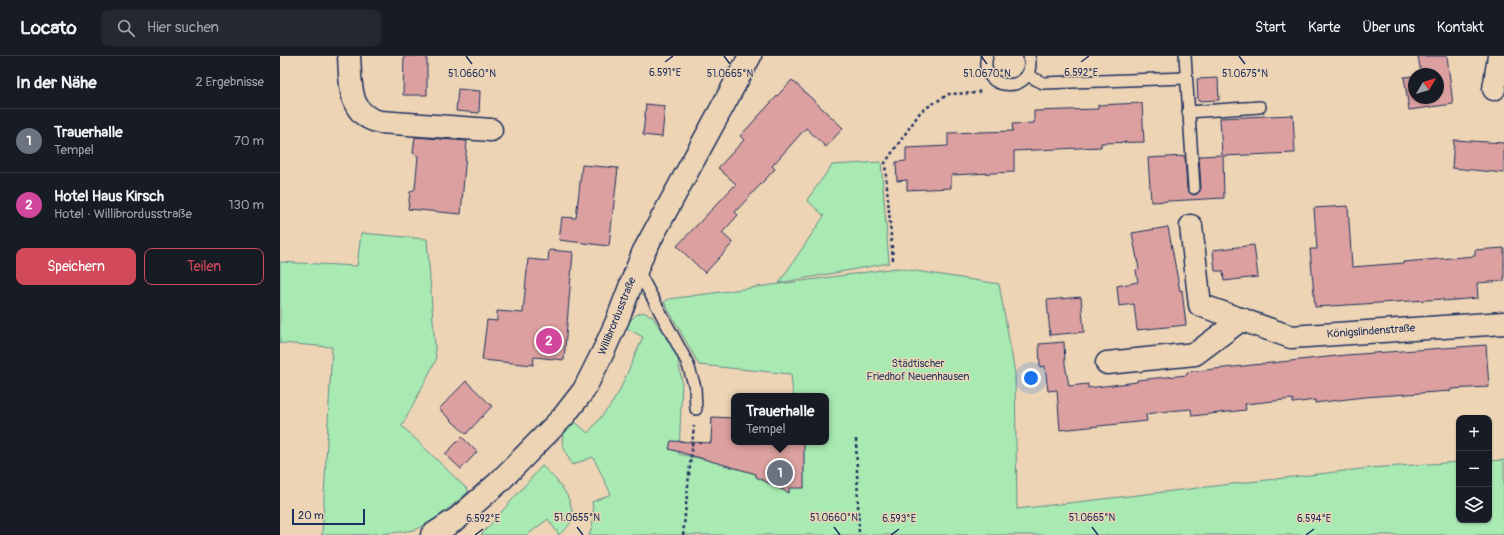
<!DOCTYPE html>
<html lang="de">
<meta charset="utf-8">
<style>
body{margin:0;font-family:Pangolin,sans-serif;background:#242831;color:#f1f3f6}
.controls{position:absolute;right:12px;bottom:12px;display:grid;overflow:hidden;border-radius:8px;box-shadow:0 1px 3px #0004}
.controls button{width:36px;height:36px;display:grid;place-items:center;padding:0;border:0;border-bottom:1px solid #363941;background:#171b24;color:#f1f3f6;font:20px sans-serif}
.compass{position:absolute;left:1128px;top:12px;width:36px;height:36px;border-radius:50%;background:#171b24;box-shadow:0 1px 3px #0004;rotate:52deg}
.scale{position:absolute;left:12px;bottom:10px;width:73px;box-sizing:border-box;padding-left:4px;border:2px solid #1b2f5e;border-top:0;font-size:11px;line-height:14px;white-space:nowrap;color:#1b2f5e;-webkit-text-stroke:3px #edd4b5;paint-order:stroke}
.you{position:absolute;left:751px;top:322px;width:14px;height:14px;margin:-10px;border:3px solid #fff;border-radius:50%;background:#1a73e8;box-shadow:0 0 0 6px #1a73e833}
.badge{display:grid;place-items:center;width:26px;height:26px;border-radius:50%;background:#d1495b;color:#fff;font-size:13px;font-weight:700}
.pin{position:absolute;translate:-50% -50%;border:2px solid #fff;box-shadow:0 1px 4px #0006}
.popup{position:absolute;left:451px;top:337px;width:98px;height:52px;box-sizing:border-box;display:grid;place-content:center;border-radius:8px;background:#171b24;filter:drop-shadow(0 1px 3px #0005);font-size:13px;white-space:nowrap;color:#9ea1a6}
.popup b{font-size:15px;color:#f1f3f6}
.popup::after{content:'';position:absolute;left:50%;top:100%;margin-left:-8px;border:8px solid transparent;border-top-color:#171b24}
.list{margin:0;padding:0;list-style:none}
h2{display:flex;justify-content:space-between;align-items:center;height:52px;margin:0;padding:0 16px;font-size:17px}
h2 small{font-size:13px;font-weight:400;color:#9ea1a6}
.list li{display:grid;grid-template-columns:26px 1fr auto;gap:12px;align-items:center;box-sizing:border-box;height:64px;padding:0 16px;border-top:1px solid #363941}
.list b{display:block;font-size:15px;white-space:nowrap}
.list p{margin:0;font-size:13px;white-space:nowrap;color:#9ea1a6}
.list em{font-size:13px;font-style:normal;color:#9ea1a6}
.actions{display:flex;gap:8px;padding:12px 16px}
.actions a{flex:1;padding:9px 0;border:1px solid #d1495b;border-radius:8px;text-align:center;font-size:14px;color:#d1495b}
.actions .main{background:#d1495b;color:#fff}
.icon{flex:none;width:22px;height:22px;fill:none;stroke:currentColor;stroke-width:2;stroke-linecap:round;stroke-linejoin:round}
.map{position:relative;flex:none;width:1224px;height:479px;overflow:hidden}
header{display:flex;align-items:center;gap:24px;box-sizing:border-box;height:56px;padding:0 20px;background:#171b24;border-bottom:1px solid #363941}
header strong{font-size:19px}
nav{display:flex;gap:22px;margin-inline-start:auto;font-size:14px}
.search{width:280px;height:36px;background:#242831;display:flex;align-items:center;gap:10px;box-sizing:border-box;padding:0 14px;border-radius:8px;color:#9ea1a6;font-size:15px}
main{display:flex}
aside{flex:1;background:#171b24}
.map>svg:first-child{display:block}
.green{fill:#a9e9b2;stroke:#628c88}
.building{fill:#dba09f;stroke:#1b2f5e}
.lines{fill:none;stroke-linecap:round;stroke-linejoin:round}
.service-casing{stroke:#1b2f5e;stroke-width:14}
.minor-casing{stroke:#1b2f5e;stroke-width:25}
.path{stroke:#1b2f5e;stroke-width:2.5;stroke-dasharray:3 3;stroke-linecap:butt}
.service{stroke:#edd4b5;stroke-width:11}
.minor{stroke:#edd4b5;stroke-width:22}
.ticks{fill:none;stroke:#1b2f5e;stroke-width:1.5}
.labels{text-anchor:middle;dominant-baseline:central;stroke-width:3;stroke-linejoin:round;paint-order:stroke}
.street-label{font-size:11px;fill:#1b2f5e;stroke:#edd4b5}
.park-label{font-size:11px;fill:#294266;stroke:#edd4b5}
.ticks-label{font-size:10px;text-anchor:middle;fill:#1b2f5e;stroke:#edd4b5;stroke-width:3;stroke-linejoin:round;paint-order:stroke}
</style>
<header>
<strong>Locato</strong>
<div class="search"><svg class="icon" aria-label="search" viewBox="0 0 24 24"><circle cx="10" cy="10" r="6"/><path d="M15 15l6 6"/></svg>Hier suchen</div>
<nav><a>Start</a><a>Karte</a><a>Über uns</a><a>Kontakt</a></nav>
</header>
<main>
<aside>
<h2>In der Nähe<small>2 Ergebnisse</small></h2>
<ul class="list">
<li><span class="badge" style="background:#6b7280">1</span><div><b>Trauerhalle</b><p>Tempel</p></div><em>70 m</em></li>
<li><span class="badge" style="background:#d1479c">2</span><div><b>Hotel Haus Kirsch</b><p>Hotel · Willibrordusstraße</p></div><em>130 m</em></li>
</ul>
<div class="actions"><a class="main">Speichern</a><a>Teilen</a></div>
</aside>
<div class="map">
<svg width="1224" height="479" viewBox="0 0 1224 479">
<rect width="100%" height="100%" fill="#edd4b5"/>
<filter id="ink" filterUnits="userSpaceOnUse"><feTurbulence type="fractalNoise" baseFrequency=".025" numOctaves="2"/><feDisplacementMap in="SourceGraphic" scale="8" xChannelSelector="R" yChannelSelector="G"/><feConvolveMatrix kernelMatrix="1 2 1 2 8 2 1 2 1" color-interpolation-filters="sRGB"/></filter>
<g filter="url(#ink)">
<g class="green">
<polygon points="601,106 609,207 499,227 544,160 527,144 552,109"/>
<path d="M81,177L147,183L156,304L122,370L189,435C173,449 156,464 137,473C115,479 67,479 42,479L52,291L0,287V206L77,210Z"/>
<path d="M617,212L719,228L735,317L737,453L1090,412L1179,406V464H1209V405L1224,404V479H309C314,468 314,458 312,446L331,438L313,401L292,409C282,387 276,385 293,364L308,377L330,350L339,336L363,281L344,271L356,259L363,256L372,260L397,299L402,325L399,398L423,403L431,387L432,361L454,386H546V340H513L511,318L419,309L384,246L389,243Z"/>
<path d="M262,410C276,422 297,445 291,465C290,470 283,475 279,479L268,463L247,479H201Z"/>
</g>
<g class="building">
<polygon points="124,0 147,0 147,39 123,39"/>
<polygon points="1138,0 1167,0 1173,48 1129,54 1124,21 1134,20 1134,42 1158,42 1158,18 1141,18"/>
<polygon points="938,22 939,44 918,45 917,23"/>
<polygon points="512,24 563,72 546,91 526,72 492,110 495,113 455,156 458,159 442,177 453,187 425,217 397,190 456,128 438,112 464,84 460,80"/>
<polygon points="178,33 200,35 199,57 176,55"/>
<polygon points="862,47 864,86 821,87 821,91 734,95 734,116 671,119 671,132 627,134 627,124 617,125 616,106 626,105 626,92 668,90 668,77 733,75 732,68 754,67 754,55 818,53 818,49"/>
<polygon points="366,48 385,50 382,81 363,79"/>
<polygon points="1013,59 1015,97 943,100 944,142 871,146 868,102 905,100 907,133 911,138 915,139 920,135 921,132 919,100 942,99 940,62"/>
<polygon points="135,81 187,85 181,158 128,153 130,136 135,133 138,100 133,97"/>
<polygon points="1174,84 1224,87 1224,117 1172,112"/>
<polygon points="302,109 338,112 329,190 279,184 282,161 296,162"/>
<polygon points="1068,150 1072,211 1124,207 1123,206 1195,200 1195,194 1224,192 1224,225 1197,227 1198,242 1163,245 1163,243 1035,251 1030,193 1037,193 1034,152"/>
<polygon points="888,171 900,235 902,234 906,269 857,274 854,248 839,250 837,230 858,226 856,214 859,213 852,177"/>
<polygon points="974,189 978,221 944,225 943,215 935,215 933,194"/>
<polygon points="269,194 293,196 284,304 254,301 253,309 202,304 207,264 217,265 217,255 243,257 248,203 268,205"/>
<polygon points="801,241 804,276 770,279 767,244"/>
<polygon points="784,286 785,308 789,330 808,328 808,332 857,326 857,324 907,319 907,316 1066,299 1206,289 1209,331 1171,333 1171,335 1084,341 1035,347 1035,344 1013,347 1013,343 965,348 966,354 912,360 911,353 889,355 866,358 867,365 780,374 777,334 768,335 765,310 760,311 759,288"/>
<polygon points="186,325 212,350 186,378 159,353"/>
<polygon points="432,361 454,362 454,386 524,386 524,432 509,432 509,437 476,421 476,418 389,393 391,385 431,387"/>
<polygon points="182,381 197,396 181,413 165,398"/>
</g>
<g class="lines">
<defs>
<g id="service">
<path d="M707,0C697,36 758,40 749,0"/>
<polyline points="905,0 914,132"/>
<polyline points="747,19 763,27 906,22"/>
<polyline points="908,56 980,51"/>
<polyline points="357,213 407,306 415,331 416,353"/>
</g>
<g id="minor">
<path d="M69,0C71,26 67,59 100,66L211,74"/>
<polyline points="1214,33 1219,0"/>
<polyline points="911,170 920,249 1011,281 1224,267"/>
<polyline points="827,307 915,298 962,263"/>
<polyline points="152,479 178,462 218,427 283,361 304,334 324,294 337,265 363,197 470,0"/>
</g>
</defs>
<use href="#service" class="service-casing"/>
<use href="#minor" class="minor-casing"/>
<g class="path">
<polyline points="613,204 605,107 641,55 669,38 697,37 700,35"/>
<polyline points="576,383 579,479"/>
<polyline points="403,479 414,370"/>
</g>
<use href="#service" class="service"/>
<use href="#minor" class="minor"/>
</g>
</g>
<path class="ticks" d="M186,0L192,8M444,0L450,8M701,0L707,8M959,0L965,8M385,6L393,0M801,6L809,0M297,471L303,479M554,471L560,479M812,471L818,479M195,479L203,473M611,479L619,473M1026,479L1034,473"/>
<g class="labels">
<g class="street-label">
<text transform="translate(337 260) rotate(-68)">Willibrordusstraße</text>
<text transform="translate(1091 275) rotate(-4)">Königslindenstraße</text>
</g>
<g class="park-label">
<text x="638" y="307">Städtischer<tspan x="638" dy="13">Friedhof Neuenhausen</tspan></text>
</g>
</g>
<g class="ticks-label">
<text x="385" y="20">6.591°E</text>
<text x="801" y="20">6.592°E</text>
<text x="450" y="21">51.0665°N</text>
<text x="707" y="21">51.0670°N</text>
<text x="192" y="21">51.0660°N</text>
<text x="965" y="21">51.0675°N</text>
<text x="297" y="465">51.0655°N</text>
<text x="554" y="465">51.0660°N</text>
<text x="812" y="465">51.0665°N</text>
<text x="203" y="466">6.592°E</text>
<text x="619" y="466">6.593°E</text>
<text x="1034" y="466">6.594°E</text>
</g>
</svg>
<div class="controls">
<button>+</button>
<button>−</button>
<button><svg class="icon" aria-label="layers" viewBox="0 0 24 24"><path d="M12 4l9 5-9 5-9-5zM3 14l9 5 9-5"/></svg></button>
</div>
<svg class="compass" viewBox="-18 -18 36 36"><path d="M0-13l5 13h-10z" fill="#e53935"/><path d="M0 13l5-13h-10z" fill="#9ea1a6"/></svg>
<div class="scale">20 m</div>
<div class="you"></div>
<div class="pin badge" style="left:500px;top:417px;background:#6b7280">1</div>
<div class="popup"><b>Trauerhalle</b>Tempel</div>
<div class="pin badge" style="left:269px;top:285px;background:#d1479c">2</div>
</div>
</main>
